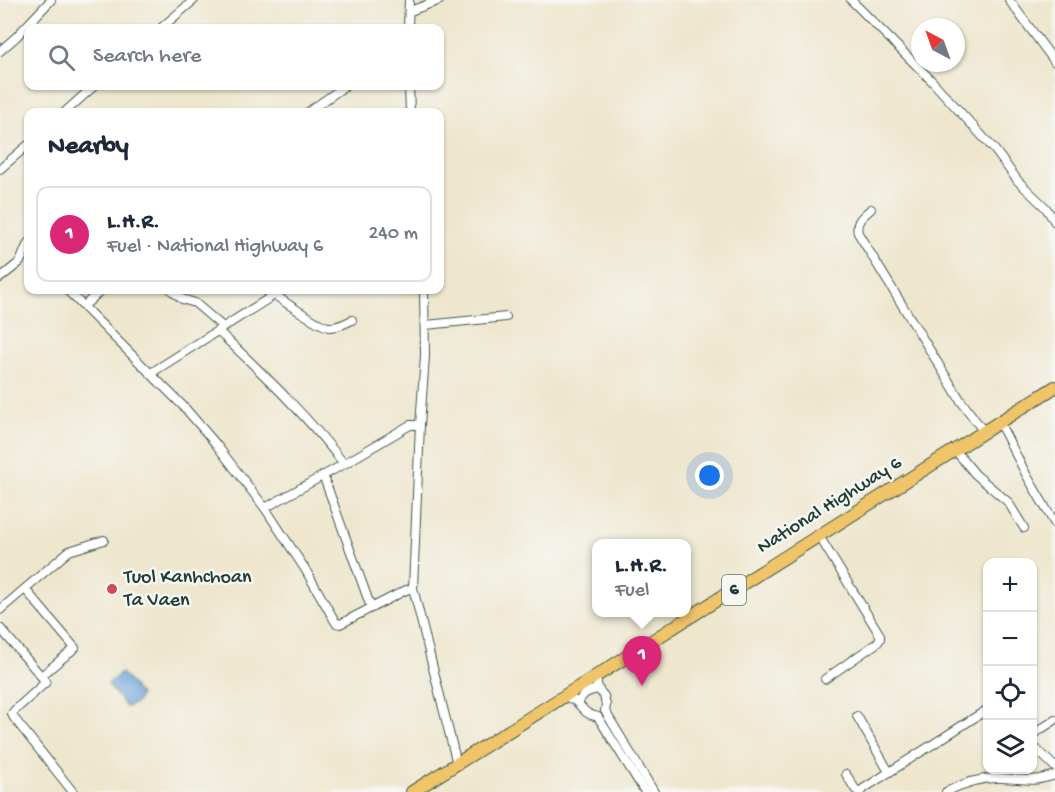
<!DOCTYPE html>
<meta charset="utf-8">
<style>
body{margin:0;font-family:"Gochi Hand",sans-serif;background:#f6f6f7;color:#1f2937}
.controls{position:absolute;right:18px;bottom:18px;display:grid;overflow:hidden;border-radius:12px;box-shadow:0 2px 4px #0004}
.controls button{width:54px;height:54px;display:grid;place-items:center;padding:0;border:0;border-bottom:2px solid #e0e1e3;background:#fff;color:#1f2937;font:30px sans-serif}
.compass{position:absolute;left:911px;top:18px;width:54px;height:54px;border-radius:50%;background:#fff;box-shadow:0 2px 4px #0004;rotate:319deg}
.you{position:absolute;left:710px;top:476px;width:21px;height:21px;margin:-15px;border:4px solid #fff;border-radius:50%;background:#1a73e8;box-shadow:0 0 0 9px #1a73e833}
.badge{display:grid;place-items:center;width:39px;height:39px;border-radius:50%;background:#db2777;color:#fff;font-size:20px;font-weight:700}
.pin{position:absolute;translate:-50% -50px;filter:drop-shadow(0 2px 3px #0008)}
.pin::after{content:'';position:absolute;top:32px;width:21px;height:18px;background:inherit;clip-path:polygon(0 0,100% 0,50% 100%)}
.popup{position:absolute;left:592px;top:539px;width:99px;height:78px;box-sizing:border-box;display:grid;place-content:center;border-radius:12px;background:#fff;filter:drop-shadow(0 2px 4px #0005);font-size:20px;white-space:nowrap;color:#747a83}
.popup b{font-size:22px;color:#1f2937}
.popup::after{content:'';position:absolute;left:50%;top:100%;margin-left:-12px;border:12px solid transparent;border-top-color:#fff}
.list{margin:0;padding:0;list-style:none}
h2{display:flex;justify-content:space-between;align-items:center;height:78px;margin:0;padding:0 24px;font-size:26px}
h2 small{font-size:20px;font-weight:400;color:#747a83}
.list li{display:grid;grid-template-columns:39px 1fr auto;gap:18px;align-items:center;box-sizing:border-box;height:96px;margin:0 12px 12px;padding:0 12px;border:2px solid #e0e1e3;border-radius:12px}
.list b{display:block;font-size:22px;white-space:nowrap}
.list p{margin:0;font-size:20px;white-space:nowrap;color:#747a83}
.list em{font-size:20px;font-style:normal;color:#747a83}
.icon{flex:none;width:33px;height:33px;fill:none;stroke:currentColor;stroke-width:2;stroke-linecap:round;stroke-linejoin:round}
.map{position:relative;flex:none;width:1055px;height:792px;overflow:hidden}
.search{position:absolute;background:#fff;box-shadow:0 2px 4px #0004;left:24px;top:24px;width:420px;height:66px;display:flex;align-items:center;gap:15px;box-sizing:border-box;padding:0 21px;border-radius:12px;color:#747a83;font-size:22px}
.panel{position:absolute;background:#fff;box-shadow:0 2px 4px #0004;left:24px;top:108px;width:420px;height:186px;border-radius:12px}
.map>svg:first-child{display:block}
.water{fill:#6fa5dd;stroke:#477188;stroke-width:1.5}
.lines{fill:none;stroke-linecap:round;stroke-linejoin:round}
.minor-casing{stroke:#3e564b;stroke-width:10}
.highway-casing{stroke:#3e564b;stroke-width:14}
.minor{stroke:#fff;stroke-width:8}
.highway{stroke:#f0c469;stroke-width:12}
.poi-dot{fill:#d1495b;stroke:#f6f6f2;stroke-width:2}
.labels{text-anchor:middle;dominant-baseline:central;stroke-width:5;stroke-linejoin:round;paint-order:stroke}
.shield{fill:#f6f6f2;stroke:#60746d;stroke-width:1.5}
.shield-label{font-size:18px;font-weight:bold;fill:#1f3d34}
.street-label{font-size:20px;fill:#1f3d34;stroke:#f6f6f2}
.poi-label{font-size:20px;fill:#1f3d34;stroke:#f6f6f2;text-anchor:start}
</style>
<div class="map">
<svg width="1055" height="792" viewBox="0 0 1055 792">
<rect width="100%" height="100%" fill="#f6f6f2"/>
<filter id="ink" filterUnits="userSpaceOnUse"><feTurbulence type="fractalNoise" baseFrequency=".0167" numOctaves="2"/><feDisplacementMap in="SourceGraphic" scale="12" xChannelSelector="R" yChannelSelector="G"/><feConvolveMatrix kernelMatrix="1 2 1 2 8 2 1 2 1" color-interpolation-filters="sRGB"/></filter>
<filter id="wash" filterUnits="userSpaceOnUse"><feTurbulence type="fractalNoise" baseFrequency=".008" numOctaves="4" result="noise"/><feDisplacementMap in="SourceGraphic" scale="24" xChannelSelector="R" yChannelSelector="G"/><feGaussianBlur stdDeviation="1.35" result="paint"/><feColorMatrix in="noise" values="0 0 0 0 0 0 0 0 0 0 0 0 0 0 0 0 0 1.4 0 .05"/><feComposite in="paint" operator="in"/></filter>
<g filter="url(#wash)">
<rect width="100%" height="100%" fill="#eee6cd"/>
<path class="water" d="M121,673C129,679 133,689 140,695L136,703L126,707L108,684Z"/>
</g>
<g filter="url(#ink)">
<g class="lines">
<defs>
<g id="minor">
<polyline points="851,0 931,80 994,149 1018,181 1046,208 1055,222"/>
<polyline points="1009,0 1055,62"/>
<polyline points="410,11 440,0"/>
<polyline points="161,28 194,0"/>
<polyline points="408,28 409,0"/>
<polyline points="0,51 16,37 51,0"/>
<polyline points="409,86 410,112"/>
<polyline points="65,112 94,86"/>
<polyline points="308,112 345,86"/>
<polyline points="0,169 28,145"/>
<path d="M871,209C863,216 855,221 858,233L961,401L984,432"/>
<polyline points="0,278 20,262 28,243"/>
<polyline points="67,290 185,408 215,443 265,508 305,569 336,623 340,624 406,590 413,588"/>
<polyline points="171,290 182,299 195,303 223,327"/>
<path d="M268,290C277,297 321,327 329,327C337,328 346,323 352,320"/>
<polyline points="424,290 425,356 420,425 413,588 457,764"/>
<polyline points="84,306 101,290"/>
<polyline points="426,325 506,317"/>
<path d="M218,331C262,373 307,415 344,464"/>
<polyline points="151,373 282,290"/>
<polyline points="999,422 1027,476 1055,524"/>
<polyline points="955,450 975,474 1008,502 1024,528"/>
<polyline points="323,475 369,602 374,607"/>
<polyline points="265,508 344,464 410,425 420,425"/>
<polyline points="819,536 880,635 880,639 877,643 825,679"/>
<polyline points="25,589 75,648 41,676 46,682 14,711 12,714 14,718 73,792"/>
<polyline points="0,610 69,551 104,540"/>
<polyline points="0,628 41,676"/>
<polyline points="596,677 598,689 604,696 606,705 605,711 654,792"/>
<path d="M565,696C568,698 572,699 575,701C585,709 582,713 598,717L645,792"/>
<path d="M578,703C583,693 588,691 598,689"/>
<polyline points="857,716 889,772"/>
<polyline points="1032,735 1055,720"/>
<polyline points="1032,745 1055,767"/>
<polyline points="846,774 855,789 859,792"/>
<polyline points="860,792 863,789 988,709"/>
<path d="M946,792C963,783 982,777 1002,778C1026,779 1031,783 1055,775"/>
</g>
<polyline id="highway" points="412,792 1055,387"/>
</defs>
<use href="#minor" class="minor-casing"/>
<use href="#highway" class="highway-casing"/>
<use href="#minor" class="minor"/>
<use href="#highway" class="highway"/>
</g>
</g>
<circle class="poi-dot" cx="112" cy="589" r="6"/>
<g class="labels">
<rect class="shield" x="722" y="575" width="24" height="30" rx="4.5"/>
<g class="shield-label">
<text x="734" y="590">6</text>
</g>
<g class="street-label">
<text transform="translate(830 506) rotate(-32)">National Highway 6</text>
</g>
<g class="poi-label">
<text x="124" y="578">Tuol Kanhchoan<tspan x="124" dy="23">Ta Vaen</tspan></text>
</g>
</g>
</svg>
<div class="controls">
<button>+</button>
<button>−</button>
<button><svg class="icon" aria-label="locate" viewBox="0 0 24 24"><circle cx="12" cy="12" r="6"/><path d="M12 2v4M12 18v4M2 12h4M18 12h4"/></svg></button>
<button><svg class="icon" aria-label="layers" viewBox="0 0 24 24"><path d="M12 4l9 5-9 5-9-5zM3 14l9 5 9-5"/></svg></button>
</div>
<svg class="compass" viewBox="-18 -18 36 36"><path d="M0-13l5 13h-10z" fill="#e53935"/><path d="M0 13l5-13h-10z" fill="#747a83"/></svg>
<div class="you"></div>
<div class="pin badge" style="left:642px;top:686px">1</div>
<div class="popup"><b>L.H.R.</b>Fuel</div>
<div class="search"><svg class="icon" aria-label="search" viewBox="0 0 24 24"><circle cx="10" cy="10" r="6"/><path d="M15 15l6 6"/></svg>Search here</div>
<section class="panel">
<h2>Nearby<small></small></h2>
<ul class="list">
<li><span class="badge">1</span><div><b>L.H.R.</b><p>Fuel · National Highway 6</p></div><em>240 m</em></li>
</ul>
</section>
</div>
